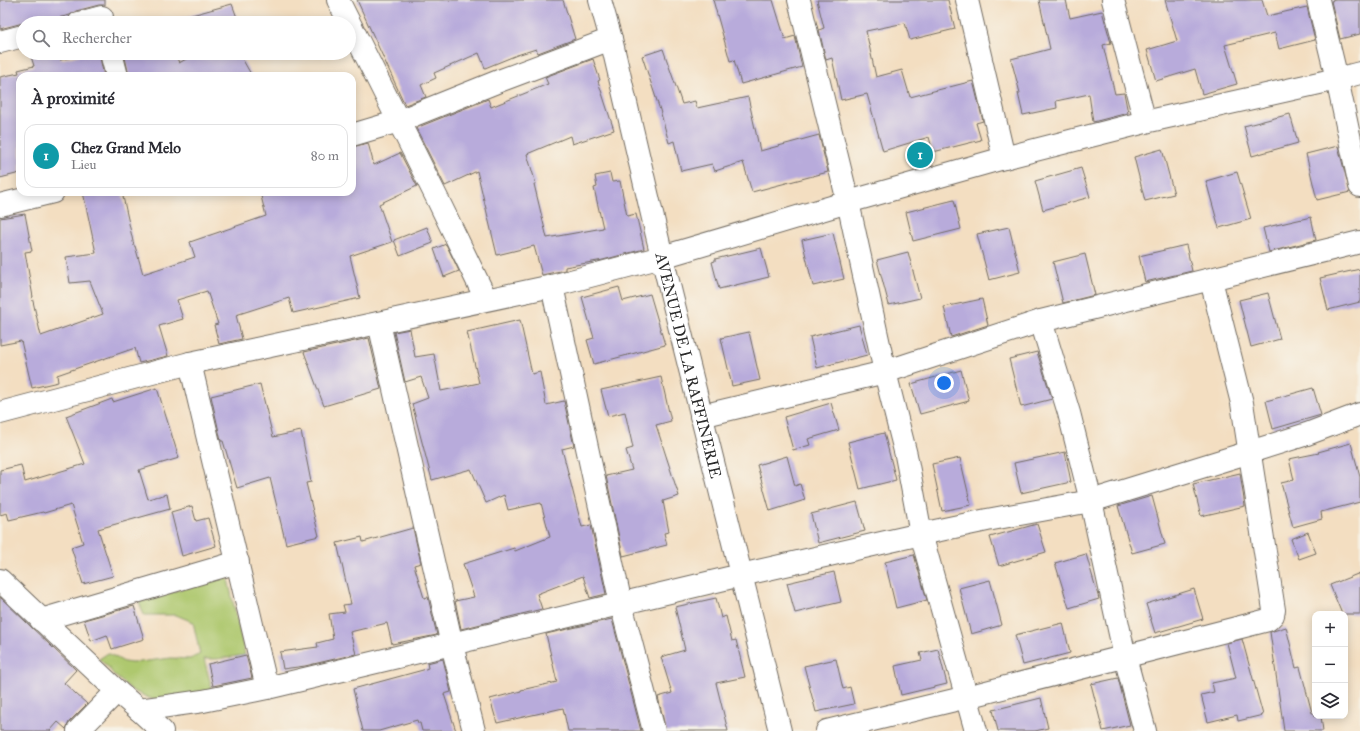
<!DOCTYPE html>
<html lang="fr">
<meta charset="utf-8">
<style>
body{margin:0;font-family:"IM FELL Great Primer",serif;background:#f7f7f7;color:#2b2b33}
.controls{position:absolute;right:12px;bottom:12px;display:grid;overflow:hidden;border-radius:8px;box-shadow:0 2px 10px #0003}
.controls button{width:36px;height:36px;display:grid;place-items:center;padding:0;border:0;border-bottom:1px solid #e1e1e2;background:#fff;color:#2b2b33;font:20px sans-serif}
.you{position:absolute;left:944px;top:383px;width:14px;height:14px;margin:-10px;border:3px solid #fff;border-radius:50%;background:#1a73e8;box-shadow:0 0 0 6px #1a73e833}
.badge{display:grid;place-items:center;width:26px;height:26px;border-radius:50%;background:#b5179e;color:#fff;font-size:13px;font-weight:700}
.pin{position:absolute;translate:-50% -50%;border:2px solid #fff;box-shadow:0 1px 4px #0006}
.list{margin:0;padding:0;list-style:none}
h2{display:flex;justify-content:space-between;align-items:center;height:52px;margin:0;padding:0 16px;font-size:17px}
h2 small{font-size:13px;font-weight:400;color:#7c7c81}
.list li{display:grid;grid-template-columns:26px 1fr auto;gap:12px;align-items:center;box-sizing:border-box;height:64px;margin:0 8px 8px;padding:0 8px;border:1px solid #e1e1e2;border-radius:12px}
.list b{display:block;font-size:15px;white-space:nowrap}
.list p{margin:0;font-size:13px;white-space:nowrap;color:#7c7c81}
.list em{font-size:13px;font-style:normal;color:#7c7c81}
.icon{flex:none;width:22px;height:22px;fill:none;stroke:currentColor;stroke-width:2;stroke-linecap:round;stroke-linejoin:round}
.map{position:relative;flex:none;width:1360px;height:731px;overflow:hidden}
.search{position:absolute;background:#fff;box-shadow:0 2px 10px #0003;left:16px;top:16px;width:340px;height:44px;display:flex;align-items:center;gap:10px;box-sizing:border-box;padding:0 14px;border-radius:22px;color:#7c7c81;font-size:15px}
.panel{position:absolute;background:#fff;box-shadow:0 2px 10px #0003;left:16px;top:72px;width:340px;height:124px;border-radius:12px}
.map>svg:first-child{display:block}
.green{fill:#aec86e;stroke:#6c7a4c}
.building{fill:#b8abdb}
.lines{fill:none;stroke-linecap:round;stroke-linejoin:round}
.minor-casing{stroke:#716a60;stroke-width:24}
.minor{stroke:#fff;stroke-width:22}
.labels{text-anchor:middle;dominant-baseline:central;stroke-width:3.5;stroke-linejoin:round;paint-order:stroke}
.street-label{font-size:16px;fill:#2b2b2b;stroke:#f7f3e8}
</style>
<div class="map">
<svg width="1360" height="731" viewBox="0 0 1360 731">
<rect width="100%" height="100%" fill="#f7f3e8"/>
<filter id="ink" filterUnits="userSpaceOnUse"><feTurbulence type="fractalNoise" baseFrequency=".025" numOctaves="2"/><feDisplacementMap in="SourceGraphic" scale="8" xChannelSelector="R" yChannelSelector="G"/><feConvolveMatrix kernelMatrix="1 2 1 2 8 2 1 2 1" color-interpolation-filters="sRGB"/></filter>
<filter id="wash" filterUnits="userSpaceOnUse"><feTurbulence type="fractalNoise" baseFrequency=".012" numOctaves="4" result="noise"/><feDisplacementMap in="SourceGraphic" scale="16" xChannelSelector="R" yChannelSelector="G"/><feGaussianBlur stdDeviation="0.9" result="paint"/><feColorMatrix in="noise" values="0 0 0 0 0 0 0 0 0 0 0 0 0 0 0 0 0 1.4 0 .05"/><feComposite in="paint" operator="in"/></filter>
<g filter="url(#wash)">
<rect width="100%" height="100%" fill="#f3dec1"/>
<polygon class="green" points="227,575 245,655 217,659 204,659 214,696 154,700 133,691 114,675 108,667 99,659 108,653 124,662 132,663 171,658 190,659 200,654 193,622 176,615 144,615 139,602"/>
<g id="blocks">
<g class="building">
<polygon points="0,0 105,0 105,5 99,5 76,11 70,15 37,23 23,23 0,29"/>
<polygon points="357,0 563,0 575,39 538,53 536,49 517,55 485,68 479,53 434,73 436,78 421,85 426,97 405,105"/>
<polygon points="713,0 773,0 785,39 795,36 802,67 741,84 734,60 730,61"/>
<polygon points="817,0 948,0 955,29 910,40 905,23 866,31 876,77 902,70 910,97 973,81 983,121 976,123 981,140 933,152 929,137 883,151 867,94 841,100 832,58 826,60 819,30 824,28"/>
<polygon points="1039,0 1066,0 1070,18 1102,11 1111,43 1103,45 1115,94 1124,93 1128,113 1093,122 1089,94 1056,101 1057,108 1023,115 1018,93 1020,93 1011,59 1050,49"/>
<polygon points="1165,0 1262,0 1267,16 1307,7 1315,40 1279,49 1275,33 1225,45 1237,84 1202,94 1195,69 1156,81 1147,50 1177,41"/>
<polygon points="1336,0 1360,0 1360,34 1340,39 1331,1"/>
<polygon points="232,4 239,23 182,23 181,18"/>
<polygon points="663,49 682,104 695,101 697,108 748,97 760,151 819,135 828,172 752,192 743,162 715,171 712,164 681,171 674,141 669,143 660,110 642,56"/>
<polygon points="30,53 54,53 54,56 59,55 60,60 87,53 99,53 104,76 20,76 20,173 0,178 0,77 19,73 18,70 34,66"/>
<polygon points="124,53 175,53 179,63 197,53 239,53 252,76 129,76"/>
<polygon points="593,59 600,80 598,81 614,130 572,144 570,136 527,154 536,184 534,184 547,238 603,228 594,188 597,187 595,176 610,173 612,182 620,181 627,216 636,214 644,249 603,260 565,267 565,270 542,275 534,246 497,255 477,171 445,186 416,128 488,99 491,107 548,84 545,77"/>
<polygon points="1290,114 1298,143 1252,156 1244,126"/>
<polygon points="368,143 374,165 400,153 417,186 379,204 392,242 350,256 360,298 293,313 289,298 236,315 242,339 219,344 214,325 218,324 207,291 177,300 183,319 159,326 168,356 139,363 135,348 57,375 58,382 32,388 21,341 0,345 0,218 25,214 32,251 25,252 33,297 32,297 41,336 103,314 90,281 70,283 66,257 96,253 83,192 122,192 134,246 135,246 143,274 195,257 190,242 266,216 260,192 352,192 352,147"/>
<polygon points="1338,146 1350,192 1317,200 1306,154"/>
<polygon points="1162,149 1174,194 1145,201 1134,157"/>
<polygon points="1081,168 1090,197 1043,210 1035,181"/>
<polygon points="1237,172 1251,219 1219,228 1206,181"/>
<polygon points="954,200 961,229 913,241 906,212"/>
<polygon points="1311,217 1316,240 1269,252 1263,228"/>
<polygon points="427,227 433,243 400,256 394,240"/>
<polygon points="1009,227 1020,272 989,280 977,234"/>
<polygon points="833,233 844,279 813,286 802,240"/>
<polygon points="446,244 459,271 444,277 434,249"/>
<polygon points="1186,245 1192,271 1145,282 1139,256"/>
<polygon points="761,248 769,277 719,289 712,262 715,261 715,259"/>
<polygon points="908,252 920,298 889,305 877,260"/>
<polygon points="1085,254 1095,295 1063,303 1053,262"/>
<polygon points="1360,269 1360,302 1328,310 1320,278"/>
<polygon points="619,287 623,301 650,294 665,345 594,364 587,340 594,338 582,297"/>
<polygon points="1268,293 1280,339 1251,347 1239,300"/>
<polygon points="982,299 988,325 951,337 944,307"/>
<polygon points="520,320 532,374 540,372 546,405 564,401 574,446 562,449 582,527 591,525 606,594 590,598 583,576 537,594 542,609 461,629 455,601 474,597 463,564 514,548 515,551 550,537 541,503 508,510 504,495 486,503 471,469 432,480 412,404 428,398 421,377 405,382 394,332 410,329 415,357 434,354 441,391 479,383 467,332"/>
<polygon points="859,325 867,355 817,368 810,337"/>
<polygon points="749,332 760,380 732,386 721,338"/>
<polygon points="369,338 381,389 324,406 304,352"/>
<polygon points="1037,352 1052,399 1021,407 1009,359"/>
<polygon points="961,370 969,401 920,414 911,384"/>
<polygon points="661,377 671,421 656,425 679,496 663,501 669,532 664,533 667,545 623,556 606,476 632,470 626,450 633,448 625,412 608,416 601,390"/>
<polygon points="260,384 273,437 301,431 311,482 306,483 319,536 286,544 270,478 237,488 223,441 221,441 211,396"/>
<polygon points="157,388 179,458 139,470 148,499 167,494 170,509 98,529 113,576 83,584 71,547 83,543 71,505 44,513 43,512 9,520 7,513 0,515 0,470 21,465 25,482 85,464 66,416 112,399 113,402"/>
<polygon points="1313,388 1321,415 1273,429 1266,401"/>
<polygon points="831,403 839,430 808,439 810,445 793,450 784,417"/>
<polygon points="884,433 896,480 860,489 848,442"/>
<polygon points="1351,443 1360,477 1360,502 1321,512 1322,519 1293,527 1281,483 1294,480 1289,459 1319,453 1318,452"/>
<polygon points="1065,452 1071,482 1021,493 1014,463"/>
<polygon points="787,456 795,486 800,484 805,500 770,511 757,465"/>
<polygon points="960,458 971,505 942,511 932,464"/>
<polygon points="1240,473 1245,506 1201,516 1193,484"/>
<polygon points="1152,496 1165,544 1132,553 1118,506"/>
<polygon points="857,502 865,531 818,543 811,514"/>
<polygon points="192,506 196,521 208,518 216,546 182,556 171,512"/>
<polygon points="1037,524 1046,552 999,566 990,537"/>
<polygon points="413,528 421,563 414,565 424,598 428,597 437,635 392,644 387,623 350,632 356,654 305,666 283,669 280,652 318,647 317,643 333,639 329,614 345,612 343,605 351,604 337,543 362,537 363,542"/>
<polygon points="1308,532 1316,553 1299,559 1291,539"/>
<polygon points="1086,554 1099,599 1069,608 1055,563"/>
<polygon points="914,555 927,600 896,608 885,562"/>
<polygon points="834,572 841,602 795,613 787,583"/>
<polygon points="1360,573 1360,614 1342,614 1330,585"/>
<polygon points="990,580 1002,625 971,634 959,588"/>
<polygon points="1194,589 1203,619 1155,633 1146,604"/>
<polygon points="0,597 76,670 64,683 87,704 69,722 66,729 58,722 50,731 0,731"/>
<polygon points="716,598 721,618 726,616 732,641 736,640 745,677 716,683 728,731 666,731 658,697 672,693 661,657 685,650 675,607"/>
<polygon points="134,606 144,639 112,649 107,635 91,641 84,620"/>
<polygon points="612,619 641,731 568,731 563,708 497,723 490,699 521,691 521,690 557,682 546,634"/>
<polygon points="1063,623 1070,653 1023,665 1015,635"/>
<polygon points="1286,627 1296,668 1300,667 1312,713 1315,713 1315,716 1321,716 1323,731 1284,731 1270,632"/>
<polygon points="1242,639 1263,715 1238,721 1237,715 1208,722 1201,695 1214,692 1212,683 1236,678 1227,643"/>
<polygon points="938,649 947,684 901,695 895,666 922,660 920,653"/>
<polygon points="246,655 252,678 213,686 208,664"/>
<polygon points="443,659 451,692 444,694 456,731 422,731 420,723 418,723 417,720 379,731 363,731 353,689 423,670 428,668 427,663"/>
<polygon points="836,659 843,689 850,687 854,704 816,712 804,666"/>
<polygon points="1118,678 1130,725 1103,731 1091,684"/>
<polygon points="1041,698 1048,728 1035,731 998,731 993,710"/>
</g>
</g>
</g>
<g filter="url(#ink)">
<use href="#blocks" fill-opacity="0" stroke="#716a60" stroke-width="1"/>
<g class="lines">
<defs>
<g id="minor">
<polyline points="338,0 438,200 486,299"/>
<path id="s1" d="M600,0L611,39L662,257L780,731"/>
<polyline points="799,0 848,202 885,372 906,455 921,534 976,731"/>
<polyline points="967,0 1004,158"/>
<polyline points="1113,0 1145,122"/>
<polyline points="1318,0 1337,79 1360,186"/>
<polyline points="79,23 102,17"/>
<polyline points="0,42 23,36"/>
<polyline points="111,53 117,76"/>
<polyline points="352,135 399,121 499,81 611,39"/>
<polyline points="0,205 53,192"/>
<polyline points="552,286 621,604 654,731"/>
<polyline points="1041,321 1069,413 1091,501 1125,657 1145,731"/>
<polyline points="379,323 452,645 474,731"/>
<polyline points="190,363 267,688"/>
<polyline points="0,413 190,363 552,286 662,257 848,202 1004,158 1145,122 1337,79 1360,73"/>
<polyline points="701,416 885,372 1041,321 1360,242"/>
<polyline points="0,580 117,691 139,710 162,731"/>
<polyline points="41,620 238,562"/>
<polyline points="139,710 203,701 267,688 741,575 921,534 987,520 1091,501 1250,452 1307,434 1360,414"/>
<polyline points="78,731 117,691"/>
<polyline points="827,731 967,697 1268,620 1273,615 1274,610 1242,403 1211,280"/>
</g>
</defs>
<use href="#minor" class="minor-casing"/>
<use href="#minor" class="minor"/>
</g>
</g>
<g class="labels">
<g class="street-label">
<text stroke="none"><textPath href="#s1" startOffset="376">AVENUE DE LA RAFFINERIE</textPath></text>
</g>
</g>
</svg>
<div class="controls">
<button>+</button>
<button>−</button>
<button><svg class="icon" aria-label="layers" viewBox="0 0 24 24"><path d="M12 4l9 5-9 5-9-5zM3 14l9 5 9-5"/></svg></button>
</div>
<div class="you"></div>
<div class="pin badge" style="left:920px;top:155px;background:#0f9aa8">1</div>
<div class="search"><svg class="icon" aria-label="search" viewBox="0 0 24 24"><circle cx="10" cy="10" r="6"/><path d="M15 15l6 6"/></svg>Rechercher</div>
<section class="panel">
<h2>À proximité<small></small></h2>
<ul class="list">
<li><span class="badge" style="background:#0f9aa8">1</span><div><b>Chez Grand Melo</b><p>Lieu</p></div><em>80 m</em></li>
</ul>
</section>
</div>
